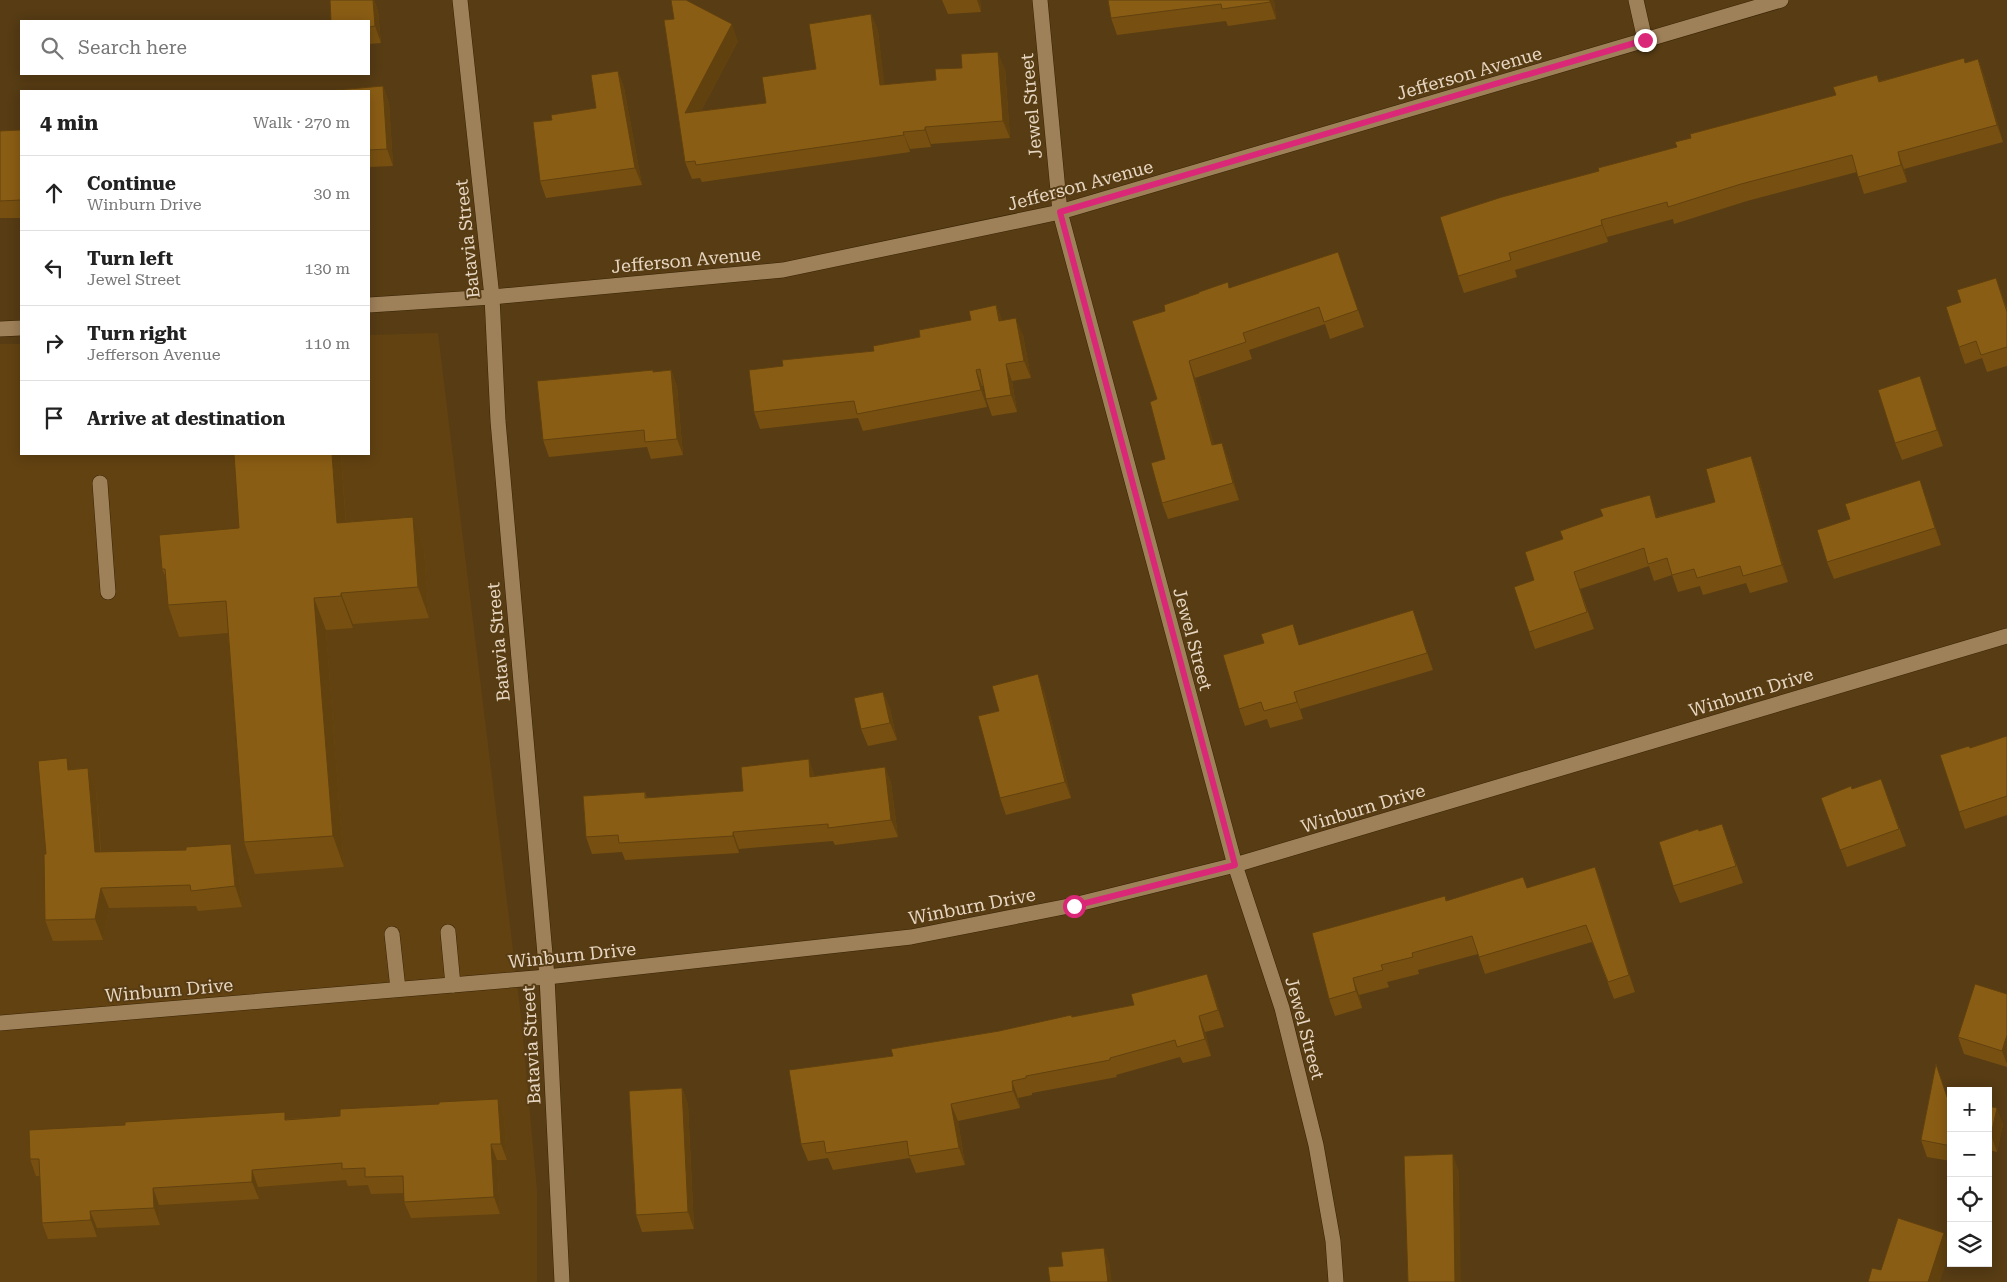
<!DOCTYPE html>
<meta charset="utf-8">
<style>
body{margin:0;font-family:"Roboto Serif",serif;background:#f2f2f2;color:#222}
.controls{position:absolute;right:15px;bottom:15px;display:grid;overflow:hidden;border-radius:0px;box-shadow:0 2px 12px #0003}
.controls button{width:45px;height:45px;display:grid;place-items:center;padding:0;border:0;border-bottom:1px solid #e0e0e0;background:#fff;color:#222;font:25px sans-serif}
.stop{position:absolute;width:15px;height:15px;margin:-11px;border:4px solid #db2777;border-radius:50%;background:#fff}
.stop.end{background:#db2777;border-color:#fff;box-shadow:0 1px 5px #0008}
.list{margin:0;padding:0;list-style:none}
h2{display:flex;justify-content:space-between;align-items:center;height:65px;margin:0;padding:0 20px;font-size:21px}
h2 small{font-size:16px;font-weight:400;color:#767676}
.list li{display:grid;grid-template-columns:32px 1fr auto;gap:15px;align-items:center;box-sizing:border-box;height:75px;padding:0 20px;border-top:1px solid #e0e0e0}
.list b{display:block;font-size:19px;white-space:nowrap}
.list p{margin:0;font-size:16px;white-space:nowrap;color:#767676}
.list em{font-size:16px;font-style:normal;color:#767676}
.icon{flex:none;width:28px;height:28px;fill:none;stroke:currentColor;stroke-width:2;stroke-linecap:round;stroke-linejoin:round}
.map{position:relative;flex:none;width:2007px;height:1282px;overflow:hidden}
.search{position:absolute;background:#fff;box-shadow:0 2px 12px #0003;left:20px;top:20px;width:350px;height:55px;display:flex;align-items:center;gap:12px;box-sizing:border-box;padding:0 18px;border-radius:0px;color:#767676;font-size:19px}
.panel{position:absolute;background:#fff;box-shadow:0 2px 12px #0003;left:20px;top:90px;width:350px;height:365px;border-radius:0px}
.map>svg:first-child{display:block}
.built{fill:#624211}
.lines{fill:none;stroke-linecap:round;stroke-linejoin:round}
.minor-casing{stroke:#382405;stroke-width:16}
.minor{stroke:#9f8159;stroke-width:15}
.wall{fill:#775011}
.shaded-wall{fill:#61410e}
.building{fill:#8a5d14;stroke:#61410e}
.route{stroke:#db2777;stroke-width:6}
.labels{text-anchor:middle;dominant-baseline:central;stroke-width:4;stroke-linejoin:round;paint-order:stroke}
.street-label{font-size:18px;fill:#e7d7c2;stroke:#573c14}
</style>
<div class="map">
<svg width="2007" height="1282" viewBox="0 0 2007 1282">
<rect width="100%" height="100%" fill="#573c14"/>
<polygon class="built" points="438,333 521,1016 537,1190 537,1282 0,1282 0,344 21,344 21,454 369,454 369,335"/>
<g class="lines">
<defs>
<g id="minor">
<polyline points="460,0 492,297 498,421 547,977 562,1282"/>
<polyline points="1040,0 1060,212 1235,865 1282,1008 1316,1145 1333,1241 1336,1282"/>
<polyline points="1636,0 1645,40"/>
<polyline points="369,305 492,297 783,270 1060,212 1781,0"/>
<polyline points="0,329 21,328"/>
<polyline points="100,483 108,592"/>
<polyline points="448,932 453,985"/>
<polyline points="392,934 398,989"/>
<polyline points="0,1023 547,977 911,937 1074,905 1235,865 2007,636"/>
</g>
</defs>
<use href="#minor" class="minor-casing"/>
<use href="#minor" class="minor"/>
</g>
<g class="wall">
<polygon points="330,0 374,0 378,11 381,43 369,44 369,21"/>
<polygon points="942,0 980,0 981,12 948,14"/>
<polygon points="1108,0 1274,0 1276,19 1228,26 1226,21 1117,35 1111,18"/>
<polygon points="871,14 878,31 884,85 936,80 1005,69 1010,138 931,144 931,147 910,149 910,152 702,182 700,178 692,179 685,162 664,20 738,41 701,111 766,103 816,69"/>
<polygon points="1978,59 1984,76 2003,142 1904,169 1907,182 1864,194 1857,172 1747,201 1674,224 1673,219 1607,237 1608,242 1515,270 1517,277 1464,293 1458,276 1599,171 1677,147 1836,95 1877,75 1879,81 1965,63"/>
<polygon points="618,71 624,88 642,185 546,198 540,181 552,120 596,108"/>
<polygon points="383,86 389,103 393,166 369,167 369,91"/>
<polygon points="21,130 21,218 0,218 0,131"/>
<polygon points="1338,252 1364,327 1330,339 1325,324 1249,350 1252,359 1195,378 1214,445 1222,443 1228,460 1239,500 1168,519 1162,503 1165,459 1157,399 1165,311 1230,288"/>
<polygon points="1996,278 2007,309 2007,366 1987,372 1982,358 1965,364 1959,347 1961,302"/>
<polygon points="996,305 1002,320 1023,335 1031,378 1012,381 1017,412 992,416 986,399 984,386 982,386 987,407 863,431 858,418 760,429 754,412 783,366 874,351 971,320"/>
<polygon points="653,370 653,372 671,370 677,387 683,455 651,459 647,447 549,457 543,440"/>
<polygon points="1920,376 1943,446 1902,460 1895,443"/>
<polygon points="234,454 341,454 346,522 413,517 424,549 429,618 353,624 353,628 326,630 344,867 255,874 244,842 228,633 179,637 168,605 166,578 162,569 239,528"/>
<polygon points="1751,456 1757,473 1788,582 1750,593 1746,583 1703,595 1700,586 1678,592 1672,575 1654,581 1649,566 1580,589 1594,629 1535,649 1529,632 1534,580 1656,512 1657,517 1715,502"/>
<polygon points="1926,497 1941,545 1834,579 1827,562"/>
<polygon points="1419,627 1433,670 1300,709 1303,719 1270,728 1267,719 1245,726 1239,709 1300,645"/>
<polygon points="1044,691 1071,798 1006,815 1000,798"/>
<polygon points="883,692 890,709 897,740 868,746 861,729"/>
<polygon points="2007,736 2007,815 1965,829 1959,812 1970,748"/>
<polygon points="885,767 891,783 898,837 835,845 833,841 739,849 739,853 625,860 622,852 592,854 586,837 645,792 647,798 743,791 815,776"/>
<polygon points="88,768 96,789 101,852 186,850 231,844 238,865 242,907 198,911 196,906 109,908 103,940 53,941 45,920 46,854 71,769"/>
<polygon points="1881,779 1906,846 1847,867 1821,798 1852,789"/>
<polygon points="1722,824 1743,883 1680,903 1673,886 1699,831"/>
<polygon points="1595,867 1601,883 1635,992 1614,999 1592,942 1485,974 1478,954 1418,970 1419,974 1387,982 1389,987 1359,995 1362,1008 1335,1016 1329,999 1445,896 1447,901 1527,888"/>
<polygon points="1213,990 1224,1027 1205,1032 1211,1056 1183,1063 1180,1057 1116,1075 1117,1077 1032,1093 1032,1095 1018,1098 1020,1108 958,1121 965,1165 916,1173 910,1158 833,1170 828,1158 808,1161 801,1144 893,1056 1072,1017"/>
<polygon points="2007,994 2007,1067 1964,1054 1958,1037"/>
<polygon points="1936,1064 1947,1097 1951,1098 1951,1161 1927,1157 1921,1140"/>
<polygon points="682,1088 688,1105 694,1229 642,1232 636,1215"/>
<polygon points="498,1099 504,1116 507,1160 497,1160 500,1214 411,1218 404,1202 404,1193 371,1194 368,1185 348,1186 346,1180 258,1187 259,1199 159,1205 160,1225 97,1228 97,1237 48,1239 42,1223 40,1176 36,1176 30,1159 287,1119 340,1116 439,1104"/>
<polygon points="1988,1106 2003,1124 1997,1152 1988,1150"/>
</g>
<g class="shaded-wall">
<polygon points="373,0 374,0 378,11 381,43 375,26"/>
<polygon points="977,0 980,0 981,12"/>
<polygon points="1270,0 1274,0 1276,19 1270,2"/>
<polygon points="871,14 878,31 887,102 880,85"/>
<polygon points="732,24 738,41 691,130 685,113"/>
<polygon points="998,52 1005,69 1010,138 1003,121"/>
<polygon points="1978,59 1984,76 2003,142 1997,125"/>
<polygon points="618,71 624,88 642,185 635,168"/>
<polygon points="383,86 389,103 393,166 387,149"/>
<polygon points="925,127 931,144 931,147 925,130"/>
<polygon points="903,132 910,149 910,152 904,135"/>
<polygon points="1898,152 1904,169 1907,182 1901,165"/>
<polygon points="1601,220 1607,237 1608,242 1602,225"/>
<polygon points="996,305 1003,322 999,321"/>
<polygon points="1016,318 1023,335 1031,378 1024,361"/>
<polygon points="1189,361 1195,378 1219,462 1212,445"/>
<polygon points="1006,364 1012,381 1017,412 1011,395"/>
<polygon points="671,370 677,387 683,455 677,439"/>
<polygon points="976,370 982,386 987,407 981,390"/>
<polygon points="1920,376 1926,393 1943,446 1937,430"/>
<polygon points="1222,443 1228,460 1239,500 1233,483"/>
<polygon points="332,454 341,454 348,554 337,523"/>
<polygon points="1751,456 1757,473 1788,582 1782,565"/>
<polygon points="1920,480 1926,497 1941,545 1935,528"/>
<polygon points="1650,495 1656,512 1662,534 1656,518"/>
<polygon points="413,517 424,549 429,618 418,587"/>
<polygon points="341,593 353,624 353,628 341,596"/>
<polygon points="314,598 326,630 344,867 333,836"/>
<polygon points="1413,610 1419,627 1433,670 1427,653"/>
<polygon points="1038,674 1044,691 1071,798 1065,782"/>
<polygon points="883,692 890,709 897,740 890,723"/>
<polygon points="1294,692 1300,709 1303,719 1297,702"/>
<polygon points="67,758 75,779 68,770"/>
<polygon points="809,759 815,776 810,777"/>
<polygon points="885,767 891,783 898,837 891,820"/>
<polygon points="88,768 96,789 102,873 95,852"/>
<polygon points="733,832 739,849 739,853 733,836"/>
<polygon points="231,844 238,865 242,907 235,886"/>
<polygon points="1595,867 1601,883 1635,992 1629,975"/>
<polygon points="101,888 109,908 103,940 95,919"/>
<polygon points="1207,974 1213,990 1224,1027 1218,1010"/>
<polygon points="1353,978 1359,995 1362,1008 1356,991"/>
<polygon points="1199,1016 1205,1032 1211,1056 1205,1039"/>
<polygon points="2007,1035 2007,1064 2002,1051"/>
<polygon points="1012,1081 1018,1098 1020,1108 1013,1091"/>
<polygon points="682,1088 688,1105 694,1229 688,1212"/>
<polygon points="498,1099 504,1116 507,1160 501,1144"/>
<polygon points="951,1104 958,1121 965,1165 959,1148"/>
<polygon points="1997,1108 2003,1124 1997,1152 1991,1135"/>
<polygon points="491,1144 497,1160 500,1214 494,1197"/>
<polygon points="1453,1154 1459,1171 1461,1282 1455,1282"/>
<polygon points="252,1170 258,1187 259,1199 252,1182"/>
<polygon points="153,1188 159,1205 160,1225 154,1208"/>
<polygon points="90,1211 97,1228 97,1237 91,1220"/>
<polygon points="1944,1233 1950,1250 1940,1282 1928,1282"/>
<polygon points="1104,1248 1110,1265 1112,1282 1108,1282"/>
</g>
<g class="building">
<polygon points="330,0 373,0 375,26 369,27 369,21 331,21"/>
<polygon points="671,0 686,0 732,24 685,113 766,103 762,77 816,69 809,24 871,14 880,85 936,80 935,69 962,68 961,54 998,52 1003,121 925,127 925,130 903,132 904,135 696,165 695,161 685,162 664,20 674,19"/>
<polygon points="1108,0 1270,0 1270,2 1222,9 1221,4 1111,18"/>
<polygon points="1964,58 1965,63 1978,59 1997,125 1898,152 1901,165 1858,177 1852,155 1741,184 1668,207 1667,202 1601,220 1602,225 1509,253 1511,260 1458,276 1440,217 1502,197 1599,171 1598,168 1677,147 1675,142 1691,138 1690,134 1836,95 1833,87 1877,75 1879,82"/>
<polygon points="618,71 635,168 540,181 533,122 552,120 551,115 596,108 591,75"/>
<polygon points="383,86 387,149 369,150 369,91 326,91"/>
<polygon points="21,130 21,200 0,201 0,131"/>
<polygon points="1338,252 1358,310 1324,322 1319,307 1243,333 1246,342 1189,361 1212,445 1222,443 1233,483 1162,503 1151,463 1165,459 1150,402 1157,399 1132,321 1165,311 1164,305 1199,293 1199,292 1228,282 1229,288"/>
<polygon points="1996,278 2007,312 2007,347 1981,355 1976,341 1959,347 1946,307 1961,302 1957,290"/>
<polygon points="996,305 999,321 1016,318 1024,361 1006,364 1011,395 986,399 980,369 976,370 981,390 857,414 854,401 754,412 749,370 783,366 782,360 874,351 873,346 920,337 919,330 971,320 969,311"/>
<polygon points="653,370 653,372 671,370 677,439 645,442 644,430 543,440 537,381"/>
<polygon points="1920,376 1937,430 1895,443 1878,390"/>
<polygon points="234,454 332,454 337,523 413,517 418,587 341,593 341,596 314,598 333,836 244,842 226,601 168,605 165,569 162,569 159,535 239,528"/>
<polygon points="1751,456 1782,565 1743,576 1740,566 1697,578 1694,569 1672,575 1667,558 1648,564 1644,548 1574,572 1587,612 1529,632 1514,587 1534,580 1525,552 1563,539 1560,531 1603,516 1600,509 1650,495 1656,518 1715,502 1706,469"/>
<polygon points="1920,480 1935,528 1827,562 1817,530 1850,519 1845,504"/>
<polygon points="1413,610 1427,653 1294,692 1297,702 1264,711 1261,702 1239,709 1223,655 1264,643 1261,634 1293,624 1299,645"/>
<polygon points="1038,674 1065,782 1000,798 978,716 999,711 992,686"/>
<polygon points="883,692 890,723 861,729 854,698"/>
<polygon points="2007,736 2007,796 1959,812 1940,755 1969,746 1970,748"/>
<polygon points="67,758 68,770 88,768 95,852 186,850 186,847 231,844 235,886 191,891 190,885 101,888 95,919 45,920 44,854 46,854 38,761"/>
<polygon points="809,759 810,777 885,767 891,820 828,828 828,824 733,832 733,836 619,843 618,835 586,837 583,796 645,792 645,798 743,791 741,767"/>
<polygon points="1881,779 1899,829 1840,850 1821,798 1851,786 1852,789"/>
<polygon points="1722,824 1736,866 1673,886 1659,842 1698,829 1699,831"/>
<polygon points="1595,867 1629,975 1608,982 1586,925 1479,957 1472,936 1412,953 1413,957 1381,965 1383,970 1353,978 1356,991 1329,999 1312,933 1445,896 1446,901 1523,877 1527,888"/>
<polygon points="1207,974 1218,1010 1199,1016 1205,1039 1177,1047 1175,1040 1110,1058 1110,1060 1026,1076 1026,1078 1012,1081 1013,1091 951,1104 959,1148 909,1156 907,1141 826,1153 824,1141 801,1144 789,1070 893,1056 891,1049 999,1031 1071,1015 1072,1017 1134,1005 1131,994"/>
<polygon points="1975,984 2007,994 2007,1035 2002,1051 1958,1037"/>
<polygon points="1936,1064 1947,1097 1951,1098 1951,1146 1921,1140"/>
<polygon points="682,1088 688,1212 636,1215 629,1091"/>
<polygon points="498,1099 501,1144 491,1144 494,1197 404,1202 403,1176 365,1177 365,1168 342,1169 342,1163 252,1170 252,1182 153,1188 154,1208 90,1211 91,1220 42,1223 39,1159 30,1159 29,1130 125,1125 125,1122 285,1112 285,1120 340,1116 340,1109 439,1104 439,1102"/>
<polygon points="1988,1106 1997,1108 1991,1135 1988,1135"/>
<polygon points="1453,1154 1455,1282 1408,1282 1404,1156"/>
<polygon points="1898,1218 1944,1233 1928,1282 1868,1282 1872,1268 1881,1270"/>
<polygon points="1104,1248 1108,1282 1050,1282 1048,1267 1063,1266 1061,1252"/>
</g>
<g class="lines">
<polyline class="route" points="1074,906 1235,865 1060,212 1645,40"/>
</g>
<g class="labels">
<g class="street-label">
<text transform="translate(1469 73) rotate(-16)">Jefferson Avenue</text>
<text transform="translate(1031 106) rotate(-95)">Jewel Street</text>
<text transform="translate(1080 185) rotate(-15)">Jefferson Avenue</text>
<text transform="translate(467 239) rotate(-96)">Batavia Street</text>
<text transform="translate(686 260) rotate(-5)">Jefferson Avenue</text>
<text transform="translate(1193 639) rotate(75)">Jewel Street</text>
<text transform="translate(498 642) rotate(-95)">Batavia Street</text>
<text transform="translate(1751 692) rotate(-17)">Winburn Drive</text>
<text transform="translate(1363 808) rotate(-17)">Winburn Drive</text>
<text transform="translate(972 906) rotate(-11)">Winburn Drive</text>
<text transform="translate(572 955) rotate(-6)">Winburn Drive</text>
<text transform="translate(169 990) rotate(-5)">Winburn Drive</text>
<text transform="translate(1305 1028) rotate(75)">Jewel Street</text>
<text transform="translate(531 1045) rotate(-93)">Batavia Street</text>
</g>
</g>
</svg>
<div class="controls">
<button>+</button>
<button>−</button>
<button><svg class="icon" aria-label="locate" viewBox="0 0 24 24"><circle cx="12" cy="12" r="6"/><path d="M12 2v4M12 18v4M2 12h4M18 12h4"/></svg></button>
<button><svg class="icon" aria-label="layers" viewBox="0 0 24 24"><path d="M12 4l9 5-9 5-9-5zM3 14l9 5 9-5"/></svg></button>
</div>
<div class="stop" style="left:1074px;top:906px"></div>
<div class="stop end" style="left:1645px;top:40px"></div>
<div class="search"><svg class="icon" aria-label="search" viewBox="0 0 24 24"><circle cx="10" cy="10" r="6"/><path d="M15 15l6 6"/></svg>Search here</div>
<section class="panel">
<h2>4 min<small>Walk · 270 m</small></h2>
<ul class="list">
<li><svg class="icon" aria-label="ahead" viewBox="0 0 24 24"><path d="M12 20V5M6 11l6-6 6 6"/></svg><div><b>Continue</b><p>Winburn Drive</p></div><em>30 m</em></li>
<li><svg class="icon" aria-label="left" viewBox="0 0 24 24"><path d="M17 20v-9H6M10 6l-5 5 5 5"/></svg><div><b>Turn left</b><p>Jewel Street</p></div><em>130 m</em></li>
<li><svg class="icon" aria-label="right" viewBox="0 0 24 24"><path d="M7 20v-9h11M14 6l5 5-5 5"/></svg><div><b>Turn right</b><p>Jefferson Avenue</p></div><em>110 m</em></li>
<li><svg class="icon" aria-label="arrive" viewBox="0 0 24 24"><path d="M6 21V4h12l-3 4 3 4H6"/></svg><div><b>Arrive at destination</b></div></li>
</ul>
</section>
</div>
